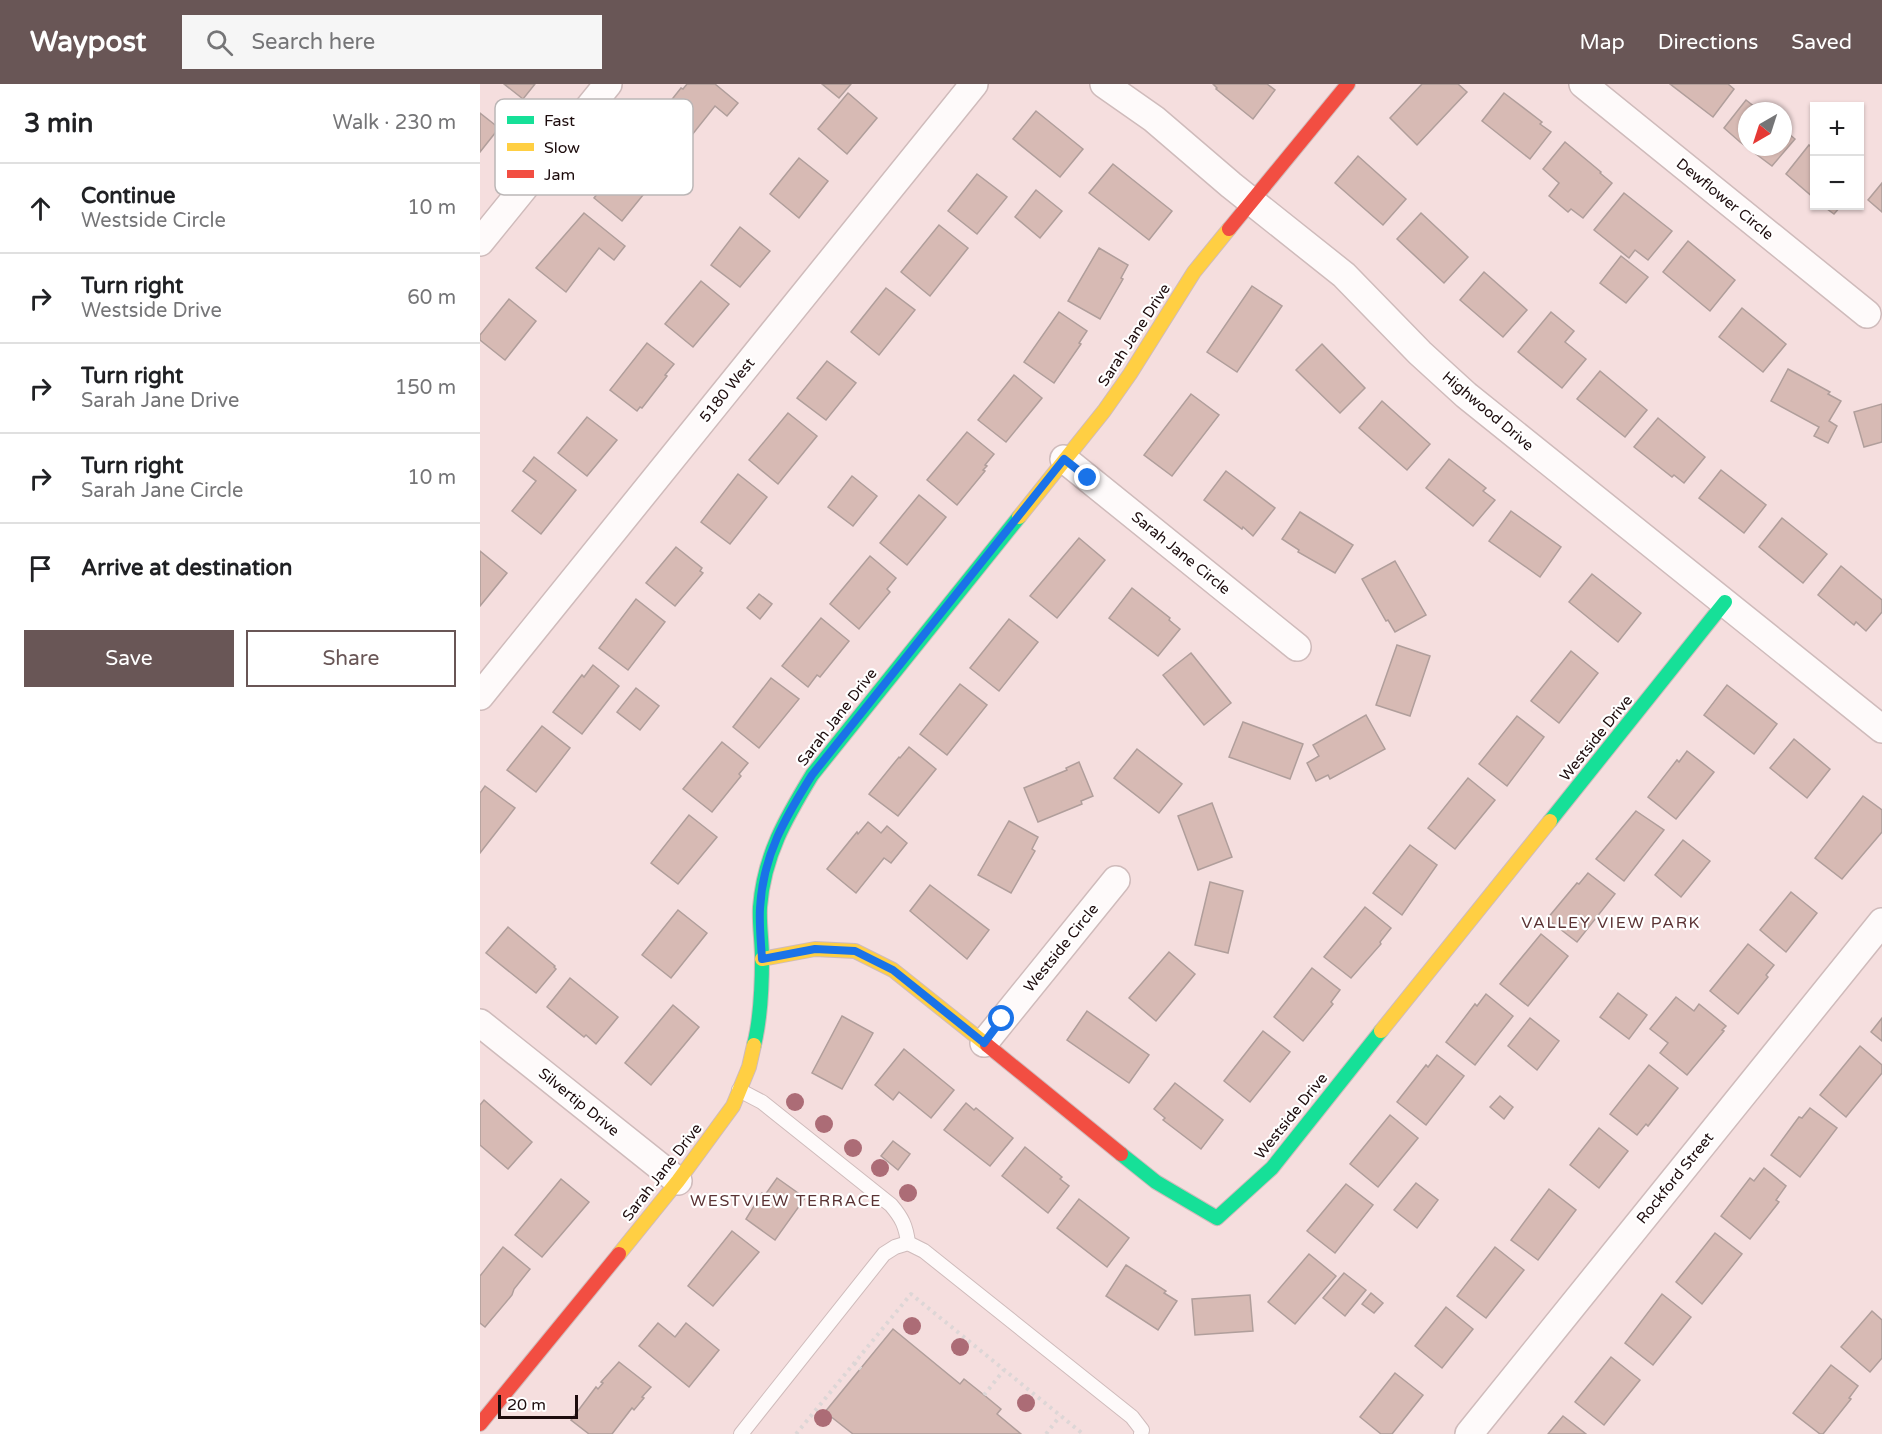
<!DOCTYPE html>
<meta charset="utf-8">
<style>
body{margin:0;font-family:"Varela Round",sans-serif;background:#f6f6f6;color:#202124}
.controls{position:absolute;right:18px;top:18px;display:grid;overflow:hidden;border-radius:0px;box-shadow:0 2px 4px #0004}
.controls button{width:54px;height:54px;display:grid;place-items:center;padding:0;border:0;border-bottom:2px solid #e0e0e0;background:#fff;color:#202124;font:30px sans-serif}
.compass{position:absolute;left:1258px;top:18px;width:54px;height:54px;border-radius:50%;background:#fff;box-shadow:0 2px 4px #0004;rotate:219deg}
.scale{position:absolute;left:18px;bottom:15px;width:80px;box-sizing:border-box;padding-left:6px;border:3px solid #1d0c0d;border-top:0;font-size:16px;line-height:21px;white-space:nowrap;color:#1d0c0d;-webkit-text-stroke:4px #fff;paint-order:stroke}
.stop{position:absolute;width:18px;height:18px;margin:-14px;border:4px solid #1a73e8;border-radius:50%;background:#fff}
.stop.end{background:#1a73e8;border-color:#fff;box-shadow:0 2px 6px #0008}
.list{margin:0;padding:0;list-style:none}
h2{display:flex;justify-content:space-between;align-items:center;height:78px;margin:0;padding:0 24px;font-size:26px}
h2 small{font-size:20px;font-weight:400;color:#757577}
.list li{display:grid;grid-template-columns:39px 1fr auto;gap:18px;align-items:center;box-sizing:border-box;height:90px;padding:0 24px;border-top:2px solid #e0e0e0}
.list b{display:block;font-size:22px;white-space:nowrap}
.list p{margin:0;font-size:20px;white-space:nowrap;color:#757577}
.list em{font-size:20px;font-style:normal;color:#757577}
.actions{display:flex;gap:12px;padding:18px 24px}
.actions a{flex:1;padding:14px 0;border:2px solid #695656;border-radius:0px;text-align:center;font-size:21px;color:#695656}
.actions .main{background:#695656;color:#fff}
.icon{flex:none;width:33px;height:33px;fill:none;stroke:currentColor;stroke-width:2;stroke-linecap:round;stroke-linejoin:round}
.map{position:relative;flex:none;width:1402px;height:1350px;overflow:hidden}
header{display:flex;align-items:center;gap:36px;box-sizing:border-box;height:84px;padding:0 30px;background:#695656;color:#fff}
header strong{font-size:28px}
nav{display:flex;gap:33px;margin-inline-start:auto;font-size:21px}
.search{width:420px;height:54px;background:#f6f6f6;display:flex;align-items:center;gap:15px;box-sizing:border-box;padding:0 21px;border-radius:0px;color:#757577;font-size:22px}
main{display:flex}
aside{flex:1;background:#fff}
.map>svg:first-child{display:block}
.building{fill:#d7bab4;stroke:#b09e9b;stroke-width:1.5}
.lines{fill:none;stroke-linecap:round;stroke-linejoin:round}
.lane-casing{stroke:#cfbbbb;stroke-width:16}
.street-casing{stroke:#cfbbbb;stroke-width:30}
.fast-casing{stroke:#cfbbbb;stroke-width:16}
.slow-casing{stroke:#cfbbbb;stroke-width:16}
.jam-casing{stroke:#cfbbbb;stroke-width:16}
.path{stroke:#ddd6d6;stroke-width:4;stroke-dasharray:3 4.5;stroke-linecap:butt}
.lane{stroke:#fefafa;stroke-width:14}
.street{stroke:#fefafa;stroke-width:27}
.fast{stroke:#16e098;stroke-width:14}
.slow{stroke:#ffcf43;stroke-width:14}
.jam{stroke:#f24e42;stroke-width:14}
.tree{fill:#ac6c76}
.route{stroke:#1a73e8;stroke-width:8}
.labels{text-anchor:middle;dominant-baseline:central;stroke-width:4.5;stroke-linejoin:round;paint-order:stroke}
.street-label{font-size:15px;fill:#1d0c0d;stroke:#fff}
.neighbourhood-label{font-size:16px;letter-spacing:1.5px;fill:#5b3334;stroke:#fff}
.key{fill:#fff;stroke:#bbb6b6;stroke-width:1.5}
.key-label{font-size:16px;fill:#1d0c0d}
</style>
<header>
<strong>Waypost</strong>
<div class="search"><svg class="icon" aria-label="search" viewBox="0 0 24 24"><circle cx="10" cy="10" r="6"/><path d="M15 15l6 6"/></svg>Search here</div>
<nav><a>Map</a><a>Directions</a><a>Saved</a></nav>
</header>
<main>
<aside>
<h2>3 min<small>Walk · 230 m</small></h2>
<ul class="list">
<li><svg class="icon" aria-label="ahead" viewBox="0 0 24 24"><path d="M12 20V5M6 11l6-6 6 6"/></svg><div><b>Continue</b><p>Westside Circle</p></div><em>10 m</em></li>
<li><svg class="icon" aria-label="right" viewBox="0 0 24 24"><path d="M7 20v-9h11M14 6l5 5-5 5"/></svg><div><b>Turn right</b><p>Westside Drive</p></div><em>60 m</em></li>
<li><svg class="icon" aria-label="right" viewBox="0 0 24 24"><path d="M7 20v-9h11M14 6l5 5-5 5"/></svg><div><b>Turn right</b><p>Sarah Jane Drive</p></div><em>150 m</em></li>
<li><svg class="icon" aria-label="right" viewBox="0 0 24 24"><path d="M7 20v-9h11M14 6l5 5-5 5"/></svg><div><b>Turn right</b><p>Sarah Jane Circle</p></div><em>10 m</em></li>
<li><svg class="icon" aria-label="arrive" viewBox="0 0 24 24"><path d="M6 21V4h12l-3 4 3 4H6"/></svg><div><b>Arrive at destination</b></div></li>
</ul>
<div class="actions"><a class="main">Save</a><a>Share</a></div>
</aside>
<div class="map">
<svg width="1402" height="1350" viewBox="0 0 1402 1350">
<rect width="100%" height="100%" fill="#f5dede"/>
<g class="building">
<polygon points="24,0 55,0 43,15"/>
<polygon points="207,0 235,0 258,19 247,32 235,22 200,66 170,43 201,4 203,5"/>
<polygon points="342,0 371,0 359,14"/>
<polygon points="733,0 787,0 795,6 773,35 736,5 737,4"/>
<polygon points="942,0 978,0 987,8 937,61 910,34"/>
<polygon points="1190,0 1248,0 1254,5 1233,33"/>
<polygon points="368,9 397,34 367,70 338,45"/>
<polygon points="1024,9 1062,38 1060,40 1071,48 1050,75 1002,37"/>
<polygon points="1266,16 1280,27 1267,27 1267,63 1303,63 1303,45 1315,55 1292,82 1260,58 1244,44"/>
<polygon points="556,27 603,65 580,93 533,55"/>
<polygon points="0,29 19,44 0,68"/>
<polygon points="1085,58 1121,88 1120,89 1132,99 1103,134 1091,125 1088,128 1069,112 1079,99 1063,85"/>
<polygon points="1329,61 1334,66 1334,114 1306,90"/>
<polygon points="155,62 184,85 142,137 114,114 128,96 126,95"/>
<polygon points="878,72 926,115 903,141 855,99"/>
<polygon points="319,74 348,97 319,134 290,110"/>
<polygon points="633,80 692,127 669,156 609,109"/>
<polygon points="497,90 527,113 497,150 468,127"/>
<polygon points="1402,99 1402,128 1388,116"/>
<polygon points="556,106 582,127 560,154 535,133"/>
<polygon points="1144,109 1192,147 1168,176 1155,166 1149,174 1114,146"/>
<polygon points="1343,122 1361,122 1354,130"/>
<polygon points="104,129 145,162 134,176 119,164 86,208 56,184"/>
<polygon points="941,129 988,173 964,199 917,155"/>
<polygon points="459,141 488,164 450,212 421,188"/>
<polygon points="260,143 290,167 260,203 231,181"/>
<polygon points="1208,157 1255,196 1230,227 1183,188"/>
<polygon points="619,164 648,181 641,194 643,195 620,235 588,217"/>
<polygon points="1141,172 1168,193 1146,219 1120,199"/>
<polygon points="1004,188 1047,226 1023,253 980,216"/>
<polygon points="221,197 249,220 213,263 185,240"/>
<polygon points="772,202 802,222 757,288 727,268"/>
<polygon points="406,204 435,226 399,271 371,248"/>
<polygon points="29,215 56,237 25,276 0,256 0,251"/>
<polygon points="1262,224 1306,260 1283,288 1239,253"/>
<polygon points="579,228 607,247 599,259 601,260 574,299 544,278"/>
<polygon points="1071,228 1094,247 1085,258 1106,275 1082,304 1038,268"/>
<polygon points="167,259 194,280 185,291 187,292 162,324 160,323 157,327 130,306"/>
<polygon points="842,260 885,304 860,329 816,286"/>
<polygon points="347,277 376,299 346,336 317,314"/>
<polygon points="1308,285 1350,308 1348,310 1361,317 1349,337 1357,342 1348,359 1334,352 1339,343 1291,317"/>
<polygon points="1120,287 1167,326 1145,353 1097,315"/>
<polygon points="534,291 562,314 526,358 498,336"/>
<polygon points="711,310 739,331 692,392 664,371"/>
<polygon points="902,317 950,360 927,386 879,344"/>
<polygon points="1402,320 1402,358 1384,363 1374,328"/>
<polygon points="308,329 337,352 298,400 269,376"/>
<polygon points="107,333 137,356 107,392 78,369"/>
<polygon points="1178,334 1225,373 1204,399 1194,391 1192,393 1154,363"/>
<polygon points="487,348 514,370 505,381 507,382 503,386 505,387 477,421 447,396"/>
<polygon points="54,373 96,406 61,450 32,427 56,397 43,387"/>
<polygon points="969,375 1006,404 1003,407 1015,416 993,442 946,404"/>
<polygon points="1241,386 1286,421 1264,449 1219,414"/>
<polygon points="746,387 795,424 773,452 763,443 762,445 724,416"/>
<polygon points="258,390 287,413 250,460 221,438"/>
<polygon points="372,392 397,412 373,442 348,423"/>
<polygon points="439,411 466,433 427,481 400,459"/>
<polygon points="1031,427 1081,463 1060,493 1009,457"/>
<polygon points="820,428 873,461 855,489 818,468 819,466 802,455"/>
<polygon points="1302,434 1347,470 1323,499 1279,463"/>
<polygon points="599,454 625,476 577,534 550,512"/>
<polygon points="196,463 222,484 220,487 223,489 195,522 166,499"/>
<polygon points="0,467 27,489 0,522"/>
<polygon points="390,472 416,494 407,505 410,508 379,545 350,520"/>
<polygon points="915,477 946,531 915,548 908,536 906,537 882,495"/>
<polygon points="1361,482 1402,516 1402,528 1386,547 1376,538 1374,541 1338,511"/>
<polygon points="1112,490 1161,529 1138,558 1089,518"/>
<polygon points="652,504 690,534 689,536 700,545 678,572 629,534"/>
<polygon points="279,510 292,520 280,535 267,524"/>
<polygon points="156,515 185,538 148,586 119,564"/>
<polygon points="341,534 369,557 340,593 337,591 328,603 302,582"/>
<polygon points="529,535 558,558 519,607 490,584"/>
<polygon points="917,561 950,572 930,632 896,621"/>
<polygon points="1091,567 1118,589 1079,639 1051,617"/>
<polygon points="711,569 751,619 724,641 683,591"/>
<polygon points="113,581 139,602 102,650 73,628 102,591 104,593"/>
<polygon points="291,594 319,615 279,664 253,643"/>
<polygon points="480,600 507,621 467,671 440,650"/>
<polygon points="1247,601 1297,640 1274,670 1224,631"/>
<polygon points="156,604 179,622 160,646 137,628"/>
<polygon points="886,631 905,665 850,695 848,691 836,697 827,679 839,672 833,661"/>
<polygon points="1037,632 1064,653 1027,702 999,680"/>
<polygon points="763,638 823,660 810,695 749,673"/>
<polygon points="62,642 90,664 56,708 27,686"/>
<polygon points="1314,655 1350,685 1327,714 1290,684"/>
<polygon points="242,658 268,679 259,690 261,692 232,728 203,705"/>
<polygon points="429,663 456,685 418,732 389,710 419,673 420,674"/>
<polygon points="657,665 702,700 679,729 634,694"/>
<polygon points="1207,667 1234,688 1196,735 1168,713 1197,676 1199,678"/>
<polygon points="599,678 613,712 601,717 602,720 558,738 544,704 587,686 586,684"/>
<polygon points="988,694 1015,716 975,765 948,744"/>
<polygon points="5,702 35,724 0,769 0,709"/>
<polygon points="1383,712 1402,726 1402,748 1362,795 1335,774"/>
<polygon points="732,719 752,773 718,786 698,732"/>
<polygon points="1156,727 1184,746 1144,797 1116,775"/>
<polygon points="209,731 237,753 198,800 171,779"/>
<polygon points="529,737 558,753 552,765 555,767 531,809 498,791"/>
<polygon points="388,738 401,749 407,742 427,759 411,779 404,774 376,809 347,785 377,748 378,750"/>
<polygon points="1203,756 1230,777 1201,813 1175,791"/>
<polygon points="930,761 957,781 922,831 893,809"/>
<polygon points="1108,789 1135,810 1097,858 1067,835 1097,799 1099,800"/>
<polygon points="730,798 763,807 748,869 715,861"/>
<polygon points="450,801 509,846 487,875 430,827"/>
<polygon points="1311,808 1337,829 1306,868 1280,846"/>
<polygon points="885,823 911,844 900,858 901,860 871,894 844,873"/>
<polygon points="198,826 227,849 191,894 162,871"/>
<polygon points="28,843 75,882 74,883 76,885 56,909 6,869"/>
<polygon points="1061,850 1088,872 1048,922 1020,900"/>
<polygon points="1268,860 1294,881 1286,891 1288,893 1258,930 1230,907"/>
<polygon points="689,868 715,890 676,937 649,914"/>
<polygon points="832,884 860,906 851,918 853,920 823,957 794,933"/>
<polygon points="90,894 138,933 116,960 106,951 104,953 67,923"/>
<polygon points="1138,909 1167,931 1149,955 1120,933"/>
<polygon points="1006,910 1033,932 995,981 966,958 995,920 997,922"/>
<polygon points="1196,913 1214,927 1219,920 1246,942 1242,946 1244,947 1207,991 1180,969 1188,959 1170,945"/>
<polygon points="193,921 219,943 171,1001 145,979"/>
<polygon points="607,927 669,971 649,999 587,956"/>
<polygon points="362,932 393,949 362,1005 332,989"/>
<polygon points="1050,934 1079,957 1057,986 1028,962"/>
<polygon points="1402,934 1402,957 1391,948"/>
<polygon points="783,947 810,968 770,1018 744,997"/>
<polygon points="1380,962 1402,981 1402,989 1366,1033 1340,1011"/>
<polygon points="424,965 474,1006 451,1034 419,1008 413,1016 395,1001"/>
<polygon points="957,971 984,992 946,1041 917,1018 946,981 948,983"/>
<polygon points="1169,981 1198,1004 1168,1042 1166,1040 1157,1051 1130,1030"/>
<polygon points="695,999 743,1036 721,1065 683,1036 685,1034 674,1025"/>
<polygon points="1020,1012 1033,1023 1024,1035 1010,1023"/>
<polygon points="4,1016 52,1058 28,1085 0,1061 0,1021"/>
<polygon points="486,1019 494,1026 496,1024 533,1054 510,1082 464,1046"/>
<polygon points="1330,1024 1357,1044 1320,1093 1291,1071 1319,1033 1322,1034"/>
<polygon points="910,1031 938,1054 898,1103 870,1080"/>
<polygon points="1119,1044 1148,1067 1119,1104 1090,1081"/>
<polygon points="413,1057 430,1070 418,1086 401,1072"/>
<polygon points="545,1063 582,1093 580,1095 589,1102 568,1129 522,1092"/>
<polygon points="1284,1084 1306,1102 1296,1116 1299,1118 1270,1155 1241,1132 1270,1094 1274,1097"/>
<polygon points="297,1094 325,1114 295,1156 266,1135 282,1109 285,1111"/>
<polygon points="81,1095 109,1118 62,1173 35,1151"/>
<polygon points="936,1099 958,1116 937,1144 914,1126"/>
<polygon points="866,1100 893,1121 855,1169 827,1147"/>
<polygon points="1069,1105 1096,1126 1058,1176 1031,1156"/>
<polygon points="599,1115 649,1154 627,1183 577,1144"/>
<polygon points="252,1147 279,1168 233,1222 208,1202"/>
<polygon points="1235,1149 1262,1170 1222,1220 1196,1198"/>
<polygon points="23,1163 50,1185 34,1205 32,1211 5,1243 0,1239 0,1192"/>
<polygon points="1015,1163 1044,1186 1006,1234 977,1212"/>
<polygon points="829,1170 856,1192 815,1240 788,1218"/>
<polygon points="646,1181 686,1207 684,1209 697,1217 678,1246 626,1212"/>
<polygon points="864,1189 886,1206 865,1232 843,1214"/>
<polygon points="891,1209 903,1219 894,1229 882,1220"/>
<polygon points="1182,1210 1211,1233 1173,1281 1145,1259"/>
<polygon points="770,1211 773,1247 715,1251 712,1215"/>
<polygon points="966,1223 993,1245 962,1284 935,1262"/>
<polygon points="1392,1227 1402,1236 1402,1274 1390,1288 1361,1263"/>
<polygon points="178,1239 195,1253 206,1239 239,1266 209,1303 159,1262"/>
<polygon points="413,1245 480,1300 484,1295 504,1311 521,1325 517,1330 541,1350 373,1350 345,1328"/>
<polygon points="1131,1273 1160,1296 1124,1341 1095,1318"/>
<polygon points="139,1278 171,1303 162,1313 164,1314 154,1326 152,1324 132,1350 109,1350 91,1336 116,1303 118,1305 123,1299 121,1298"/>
<polygon points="1351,1281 1378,1302 1369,1314 1371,1315 1343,1350 1340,1350 1313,1329"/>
<polygon points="915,1289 943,1311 912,1350 901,1350 880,1333"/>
<polygon points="1083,1332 1106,1350 1068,1350"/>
</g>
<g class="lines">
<defs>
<g id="lane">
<path d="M259,1006L282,1018L411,1121C422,1134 426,1142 428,1159"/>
<polyline points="261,1350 404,1170 415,1163 428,1159 444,1167 652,1333 662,1346 661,1350"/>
</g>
<g id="street">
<polyline points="624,0 674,35 751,101 864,191 940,269 986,311 1402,645"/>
<polyline points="1103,0 1387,230"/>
<polyline points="0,158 128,0"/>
<polyline points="584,375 817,563"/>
<polyline points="0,612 494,0"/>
<polyline points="0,939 198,1097"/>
<polyline points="504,959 636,796"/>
<polyline points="989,1350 1402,838"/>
</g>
<g id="fast">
<polyline points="1070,737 1245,518"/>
<path d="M274,961C281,933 282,903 282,874C282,857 279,840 280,823C284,771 306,734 332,691L539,433"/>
<polyline points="641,1070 676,1098 737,1134 792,1084 901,947"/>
</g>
<g id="slow">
<polyline points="539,433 624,327 650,290 714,188 749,145"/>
<polyline points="282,875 335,865 375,867 413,886 507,961"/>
<polyline points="901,947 1070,737"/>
<polyline points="139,1170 198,1097 253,1022 269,983 274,961"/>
</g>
<g id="jam">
<polyline points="749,145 868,0"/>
<polyline points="507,961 641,1070"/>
<polyline points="0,1340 139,1170"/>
</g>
</defs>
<use href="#lane" class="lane-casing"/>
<use href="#street" class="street-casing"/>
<use href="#fast" class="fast-casing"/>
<use href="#slow" class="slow-casing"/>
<use href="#jam" class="jam-casing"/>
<g class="path">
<polyline points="374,1279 381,1285"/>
<polyline points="504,1311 524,1286"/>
<polyline points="316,1350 431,1210 603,1350"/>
<polyline points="566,1350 580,1332"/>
</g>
<use href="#lane" class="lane"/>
<use href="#street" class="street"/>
<use href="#fast" class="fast"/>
<use href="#slow" class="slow"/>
<use href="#jam" class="jam"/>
</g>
<g class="tree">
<circle cx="315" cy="1018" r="9"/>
<circle cx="344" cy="1040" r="9"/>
<circle cx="373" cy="1064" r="9"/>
<circle cx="400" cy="1084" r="9"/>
<circle cx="428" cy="1109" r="9"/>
<circle cx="432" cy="1242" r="9"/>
<circle cx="480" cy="1263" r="9"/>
<circle cx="546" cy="1319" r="9"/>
<circle cx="343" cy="1334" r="9"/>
</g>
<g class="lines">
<path class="route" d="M522,935L504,959L413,886L375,867L335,865L282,875C281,858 279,841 280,824C283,771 305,734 332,691L584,375L608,394"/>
</g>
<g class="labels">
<g class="street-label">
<text transform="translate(1245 115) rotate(39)">Dewflower Circle</text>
<text transform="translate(654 251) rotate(-57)">Sarah Jane Drive</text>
<text transform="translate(247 306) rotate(-51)">5180 West</text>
<text transform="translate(1008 327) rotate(40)">Highwood Drive</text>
<text transform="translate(701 469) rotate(39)">Sarah Jane Circle</text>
<text transform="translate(357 633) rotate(-52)">Sarah Jane Drive</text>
<text transform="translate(1116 654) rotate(-51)">Westside Drive</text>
<text transform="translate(581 864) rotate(-51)">Westside Circle</text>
<text transform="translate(99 1018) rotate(39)">Silvertip Drive</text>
<text transform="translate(811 1032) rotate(-51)">Westside Drive</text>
<text transform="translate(182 1088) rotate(-52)">Sarah Jane Drive</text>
<text transform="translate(1195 1094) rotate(-51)">Rockford Street</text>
</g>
<g class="neighbourhood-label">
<text x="1131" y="839">VALLEY VIEW PARK</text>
<text x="306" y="1117">WESTVIEW TERRACE</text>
</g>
</g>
<rect x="15" y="15" width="198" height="96" rx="9" class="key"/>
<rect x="27" y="32" width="27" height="8" fill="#16e098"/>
<rect x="27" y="59" width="27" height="8" fill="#ffcf43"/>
<rect x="27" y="86" width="27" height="8" fill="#f24e42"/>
<g class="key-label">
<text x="64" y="42">Fast</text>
<text x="64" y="69">Slow</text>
<text x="64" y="96">Jam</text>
</g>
</svg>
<div class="controls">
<button>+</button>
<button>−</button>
</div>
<svg class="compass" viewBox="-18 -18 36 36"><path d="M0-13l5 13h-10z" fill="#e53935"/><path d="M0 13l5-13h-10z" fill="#757577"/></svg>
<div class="scale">20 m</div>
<div class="stop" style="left:522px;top:935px"></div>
<div class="stop end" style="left:608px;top:394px"></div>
</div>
</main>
